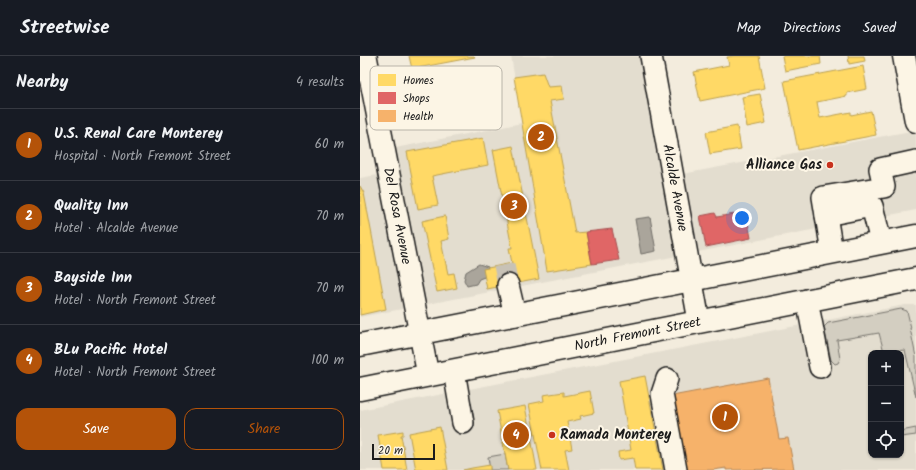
<!DOCTYPE html>
<meta charset="utf-8">
<style>
body{margin:0;font-family:Kalam,sans-serif;background:#242831;color:#f1f3f6}
.controls{position:absolute;right:12px;bottom:12px;display:grid;overflow:hidden;border-radius:8px;box-shadow:0 1px 3px #0004}
.controls button{width:36px;height:36px;display:grid;place-items:center;padding:0;border:0;border-bottom:1px solid #363941;background:#171b24;color:#f1f3f6;font:20px sans-serif}
.scale{position:absolute;left:12px;bottom:10px;width:63px;box-sizing:border-box;padding-left:4px;border:2px solid #1c1c1c;border-top:0;font-size:11px;line-height:14px;white-space:nowrap;color:#1c1c1c;-webkit-text-stroke:3px #fcf5e5;paint-order:stroke}
.you{position:absolute;left:382px;top:162px;width:14px;height:14px;margin:-10px;border:3px solid #fff;border-radius:50%;background:#1a73e8;box-shadow:0 0 0 6px #1a73e833}
.badge{display:grid;place-items:center;width:26px;height:26px;border-radius:50%;background:#b45309;color:#fff;font-size:13px;font-weight:700}
.pin{position:absolute;translate:-50% -50%;border:2px solid #fff;box-shadow:0 1px 4px #0006}
.list{margin:0;padding:0;list-style:none}
h2{display:flex;justify-content:space-between;align-items:center;height:52px;margin:0;padding:0 16px;font-size:17px}
h2 small{font-size:13px;font-weight:400;color:#9ea1a6}
.list li{display:grid;grid-template-columns:26px 1fr auto;gap:12px;align-items:center;box-sizing:border-box;height:72px;padding:0 16px;border-top:1px solid #363941}
.list b{display:block;font-size:15px;white-space:nowrap}
.list p{margin:0;font-size:13px;white-space:nowrap;color:#9ea1a6}
.list em{font-size:13px;font-style:normal;color:#9ea1a6}
.actions{display:flex;gap:8px;padding:12px 16px}
.actions a{flex:1;padding:9px 0;border:1px solid #b45309;border-radius:12px;text-align:center;font-size:14px;color:#b45309}
.actions .main{background:#b45309;color:#fff}
.icon{flex:none;width:22px;height:22px;fill:none;stroke:currentColor;stroke-width:2;stroke-linecap:round;stroke-linejoin:round}
.map{position:relative;flex:none;width:556px;height:414px;overflow:hidden}
header{display:flex;align-items:center;gap:24px;box-sizing:border-box;height:56px;padding:0 20px;background:#171b24;border-bottom:1px solid #363941}
header strong{font-size:19px}
nav{display:flex;gap:22px;margin-inline-start:auto;font-size:14px}
main{display:flex}
aside{flex:1;background:#171b24}
.map>svg:first-child{display:block}
.built{fill:#e3ddcf;fill-rule:evenodd}
.green{fill:#d3cec1;stroke:#78756e}
.water{fill:#aaa59b;stroke:#716e68}
.homes{fill:#ffd966;stroke:#bba050}
.shops{fill:#e06666;stroke:#a55050}
.health{fill:#f6b26b;stroke:#b58553}
.lines{fill:none;stroke-linecap:round;stroke-linejoin:round}
.minor-tunnel{stroke:#c8c2b6;stroke-width:21;stroke-dasharray:21 10;stroke-linecap:butt}
.minor-casing{stroke:#1c1c1c;stroke-width:24}
.major-casing{stroke:#1c1c1c;stroke-width:25}
.minor{stroke:#fcf5e5;stroke-width:21}
.major{stroke:#fcf5e5;stroke-width:22}
.poi-dot{fill:#c8321e;stroke:#fcf5e5;stroke-width:1.5}
.labels{text-anchor:middle;dominant-baseline:central;stroke-width:4;stroke-linejoin:round;paint-order:stroke}
.poi-label{font-size:14px;font-weight:bold;fill:#1c1c1c;stroke:#fcf5e5;text-anchor:end}
.street-label{font-size:14px;fill:#1c1c1c;stroke:#fcf5e5}
.key{fill:#fcf5e5;stroke:#b9b4a9;stroke-width:1}
.key-label{font-size:11px;fill:#1c1c1c}
</style>
<header>
<strong>Streetwise</strong>
<nav><a>Map</a><a>Directions</a><a>Saved</a></nav>
</header>
<main>
<aside>
<h2>Nearby<small>4 results</small></h2>
<ul class="list">
<li><span class="badge">1</span><div><b>U.S. Renal Care Monterey</b><p>Hospital · North Fremont Street</p></div><em>60 m</em></li>
<li><span class="badge">2</span><div><b>Quality Inn</b><p>Hotel · Alcalde Avenue</p></div><em>70 m</em></li>
<li><span class="badge">3</span><div><b>Bayside Inn</b><p>Hotel · North Fremont Street</p></div><em>70 m</em></li>
<li><span class="badge">4</span><div><b>BLu Pacific Hotel</b><p>Hotel · North Fremont Street</p></div><em>100 m</em></li>
</ul>
<div class="actions"><a class="main">Save</a><a>Share</a></div>
</aside>
<div class="map">
<svg width="556" height="414" viewBox="0 0 556 414">
<rect width="100%" height="100%" fill="#f3ecdd"/>
<filter id="ink" filterUnits="userSpaceOnUse"><feTurbulence type="fractalNoise" baseFrequency=".025" numOctaves="2"/><feDisplacementMap in="SourceGraphic" scale="8" xChannelSelector="R" yChannelSelector="G"/><feConvolveMatrix kernelMatrix="1 2 1 2 8 2 1 2 1" color-interpolation-filters="sRGB"/></filter>
<g filter="url(#ink)">
<g class="built">
<polygon points="151,0 291,0 312,120 556,74 556,154 0,261 0,122 28,117 25,94 162,67"/>
<path d="M545,249H556V414H0V354ZM511,297H541V399H511Z"/>
</g>
<g class="green">
<polygon points="541,253 547,255 551,272 550,272 556,301 556,341 545,294 524,296 519,277 477,284 480,303 478,307 475,308 471,304 464,271 468,267"/>
<polygon points="556,372 556,379 541,381 541,375"/>
<polygon points="145,398 148,414 130,414 128,401"/>
</g>
<g class="water">
<polygon points="290,161 296,195 281,198 275,163"/>
<polygon points="119,208 128,211 129,215 127,220 119,223 116,228 107,230 104,224 106,216"/>
</g>
<g class="homes">
<polygon points="49,0 114,0 115,1 52,13"/>
<polygon points="374,0 399,0 405,32 340,45 334,16 369,9 367,1"/>
<polygon points="422,0 460,0 461,8 425,15"/>
<polygon points="488,0 504,0 505,5 489,8"/>
<polygon points="503,10 507,33 487,37 487,40 457,46 460,62 491,56 491,59 511,55 516,79 438,94 424,25"/>
<polygon points="183,17 188,31 202,30 204,43 190,45 215,177 226,176 232,208 187,215 154,21"/>
<polygon points="400,38 406,67 387,71 382,41"/>
<polygon points="377,70 381,93 350,98 346,76"/>
<polygon points="123,82 128,109 72,120 78,149 58,153 47,96"/>
<polygon points="153,90 179,223 127,233 123,213 152,207 149,192 152,192 133,94"/>
<polygon points="0,130 4,137 26,253 0,259"/>
<polygon points="85,160 89,183 81,185 88,218 94,217 97,232 77,236 62,165"/>
<polygon points="285,320 303,414 275,414 273,402 259,404 258,396 271,394 259,325"/>
<polygon points="230,335 234,357 220,360 221,363 207,366 212,393 205,394 209,414 182,414 169,348 184,345 183,339 204,336 204,340"/>
<polygon points="165,350 177,414 148,414 137,355"/>
<polygon points="80,371 88,414 56,414 49,377"/>
<polygon points="43,375 43,379 41,379 47,414 24,414 18,379"/>
<polygon points="130,409 130,414 103,414 112,412"/>
</g>
<g class="shops">
<polygon points="386,156 391,182 346,191 340,160 355,157 357,161"/>
<polygon points="252,173 259,204 232,208 226,176"/>
</g>
<polygon class="health" points="408,322 419,383 428,382 434,413 366,414 366,412 353,414 325,414 312,340"/>
<g class="lines">
<polyline class="minor-tunnel" points="144,209 148,229"/>
<defs>
<g id="minor">
<path id="s1" d="M6,0L68,319"/>
<path id="s2" d="M291,0L339,265"/>
<polyline points="466,159 512,150 521,186"/>
<polyline points="472,196 463,141 524,131 520,113 556,105"/>
<polyline points="148,229 155,259"/>
<polyline points="447,244 460,311"/>
<polyline points="94,315 103,367"/>
<polyline points="307,323 302,338 316,414"/>
</g>
<g id="major">
<polyline points="544,0 556,65"/>
<polyline points="0,289 556,180"/>
<path id="s3" d="M0,333L556,223"/>
</g>
</defs>
<use href="#minor" class="minor-casing"/>
<use href="#major" class="major-casing"/>
<use href="#minor" class="minor"/>
<use href="#major" class="major"/>
</g>
</g>
<g class="poi-dot">
<circle cx="470" cy="109" r="4"/>
<circle cx="192" cy="379" r="4"/>
</g>
<g class="labels">
<g class="poi-label">
<text x="462" y="109">Alliance Gas</text>
<text x="200" y="379" text-anchor="start">Ramada Monterey</text>
</g>
<g class="street-label">
<text stroke="none"><textPath href="#s2" startOffset="134">Alcalde Avenue</textPath></text>
<text stroke="none"><textPath href="#s1" startOffset="163">Del Rosa Avenue</textPath></text>
<text stroke="none"><textPath href="#s3" startOffset="283">North Fremont Street</textPath></text>
</g>
</g>
<rect x="10" y="10" width="132" height="64" rx="6" class="key"/>
<rect x="18" y="18" width="18" height="12" fill="#ffd966"/>
<rect x="18" y="36" width="18" height="12" fill="#e06666"/>
<rect x="18" y="54" width="18" height="12" fill="#f6b26b"/>
<g class="key-label">
<text x="43" y="28">Homes</text>
<text x="43" y="46">Shops</text>
<text x="43" y="64">Health</text>
</g>
</svg>
<div class="controls">
<button>+</button>
<button>−</button>
<button><svg class="icon" aria-label="locate" viewBox="0 0 24 24"><circle cx="12" cy="12" r="6"/><path d="M12 2v4M12 18v4M2 12h4M18 12h4"/></svg></button>
</div>
<div class="scale">20 m</div>
<div class="you"></div>
<div class="pin badge" style="left:365px;top:361px">1</div>
<div class="pin badge" style="left:181px;top:81px">2</div>
<div class="pin badge" style="left:154px;top:150px">3</div>
<div class="pin badge" style="left:156px;top:379px">4</div>
</div>
</main>
